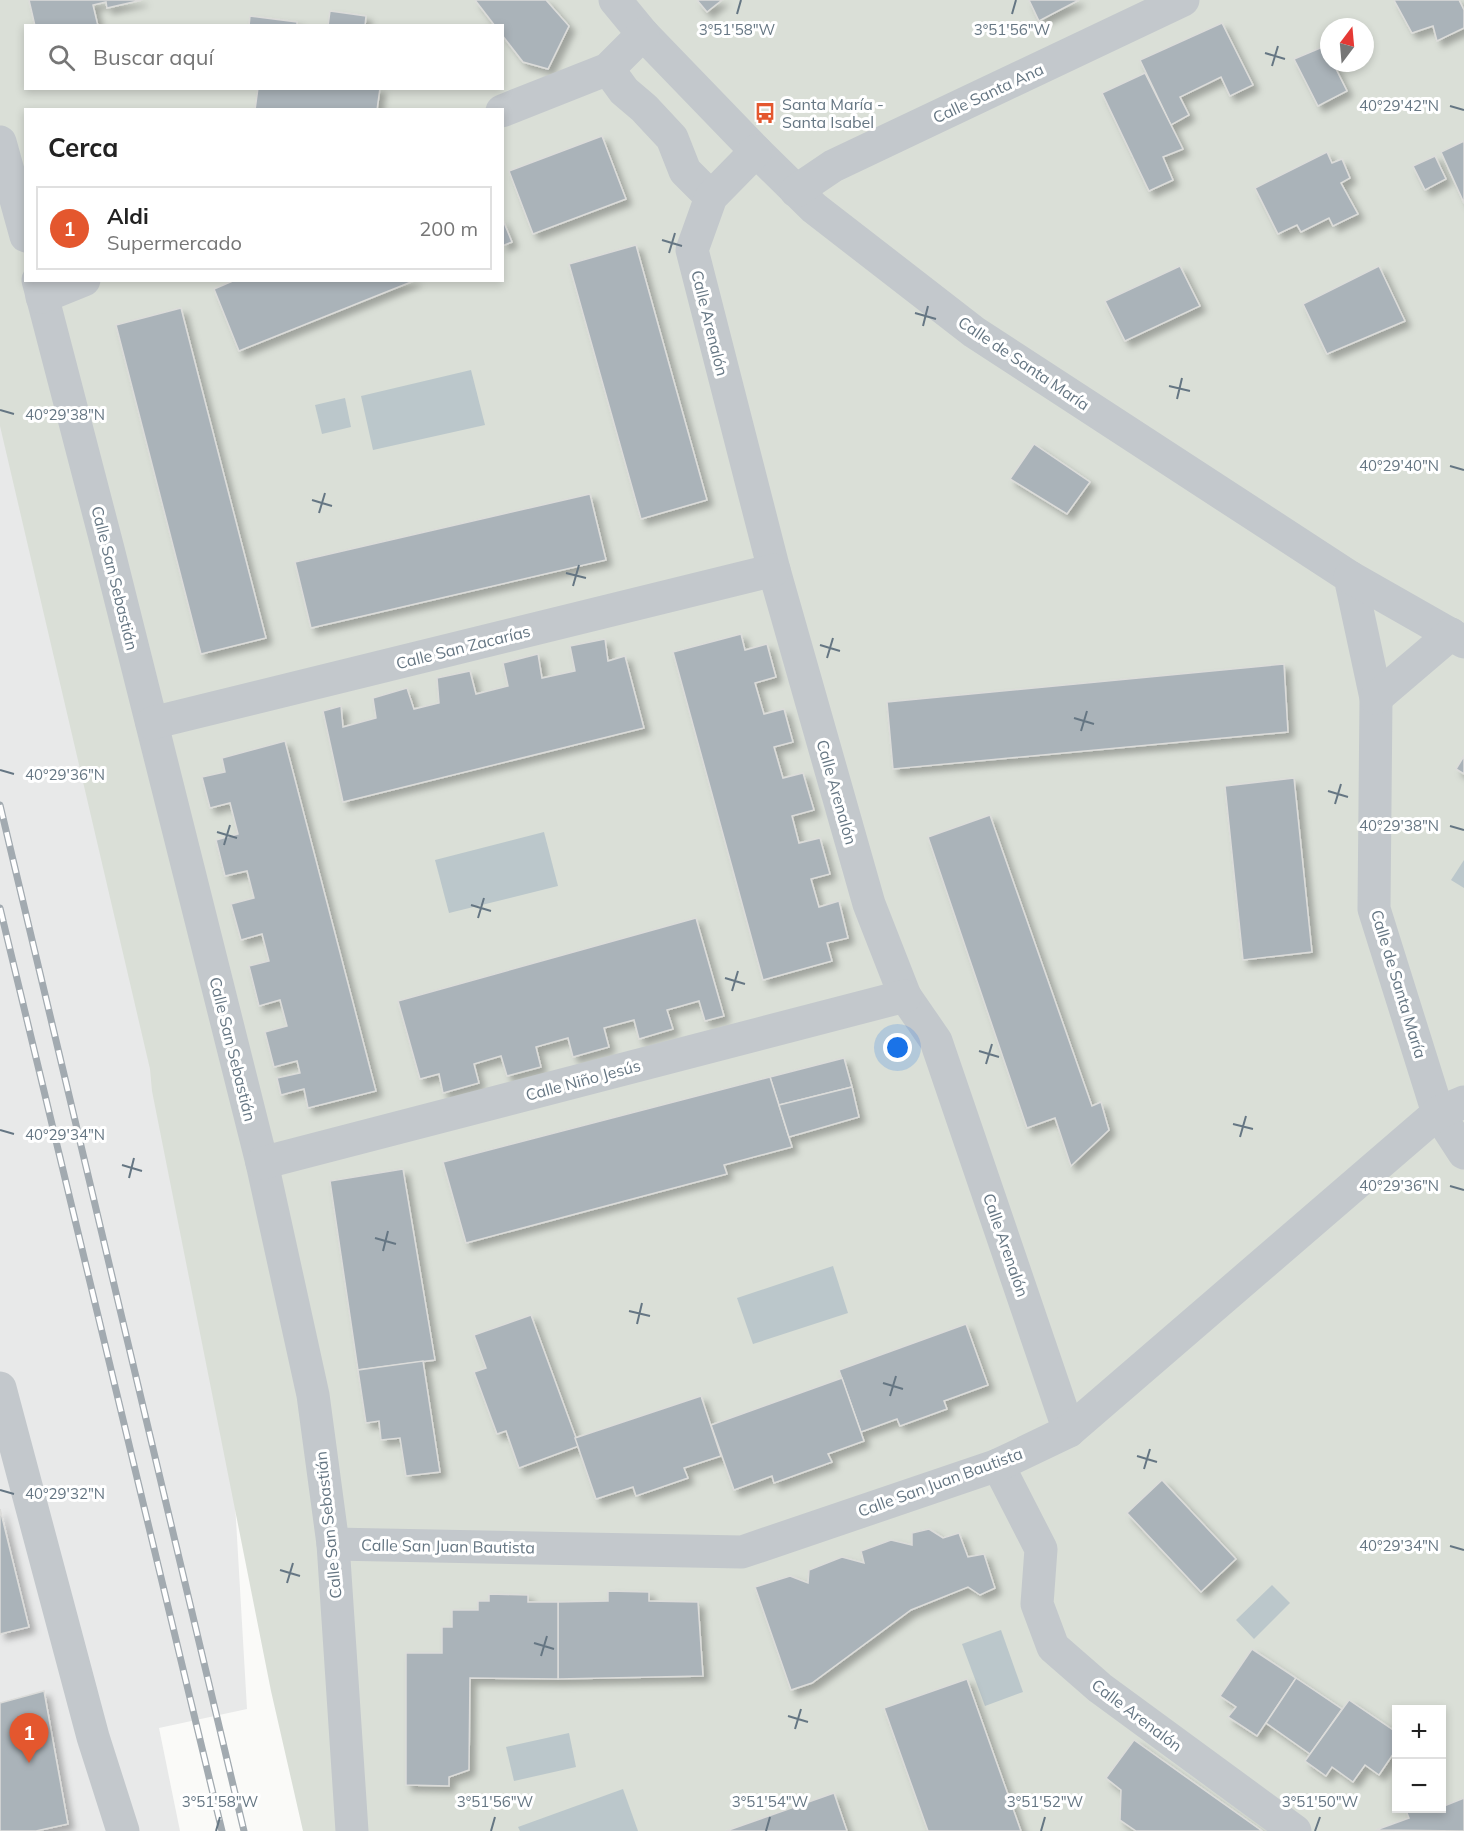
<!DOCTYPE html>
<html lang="es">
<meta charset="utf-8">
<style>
body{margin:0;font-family:Mulish,sans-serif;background:#f6f6f6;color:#222}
.controls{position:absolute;right:18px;bottom:18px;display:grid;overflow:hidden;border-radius:0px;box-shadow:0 3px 9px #0003}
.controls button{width:54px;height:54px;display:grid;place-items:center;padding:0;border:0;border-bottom:2px solid #e0e0e0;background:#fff;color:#222;font:30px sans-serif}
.compass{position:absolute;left:1320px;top:18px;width:54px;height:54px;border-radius:50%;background:#fff;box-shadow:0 3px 9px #0003;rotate:16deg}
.you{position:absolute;left:898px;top:1048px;width:21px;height:21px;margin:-15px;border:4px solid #fff;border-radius:50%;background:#1a73e8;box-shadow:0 0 0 9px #1a73e833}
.badge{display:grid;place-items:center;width:39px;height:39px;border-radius:50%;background:#e4572e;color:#fff;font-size:20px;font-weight:700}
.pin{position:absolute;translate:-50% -50px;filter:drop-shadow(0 2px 3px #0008)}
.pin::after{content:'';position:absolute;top:32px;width:21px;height:18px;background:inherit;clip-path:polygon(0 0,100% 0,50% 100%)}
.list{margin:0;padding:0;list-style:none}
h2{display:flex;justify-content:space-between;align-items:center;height:78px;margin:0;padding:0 24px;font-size:26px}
h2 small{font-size:20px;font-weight:400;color:#767676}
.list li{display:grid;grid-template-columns:39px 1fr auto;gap:18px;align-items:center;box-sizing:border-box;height:84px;margin:0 12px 12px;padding:0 12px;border:2px solid #e0e0e0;border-radius:0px}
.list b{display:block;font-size:22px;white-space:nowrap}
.list p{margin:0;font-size:20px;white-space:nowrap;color:#767676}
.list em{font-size:20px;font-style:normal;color:#767676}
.icon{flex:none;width:33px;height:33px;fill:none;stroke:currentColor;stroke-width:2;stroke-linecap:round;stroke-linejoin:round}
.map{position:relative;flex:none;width:1464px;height:1831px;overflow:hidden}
.search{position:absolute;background:#fff;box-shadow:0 3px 9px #0003;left:24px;top:24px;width:480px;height:66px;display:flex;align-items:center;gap:15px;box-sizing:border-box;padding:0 21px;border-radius:0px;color:#767676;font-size:22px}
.panel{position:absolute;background:#fff;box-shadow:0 3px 9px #0003;left:24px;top:108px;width:480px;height:174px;border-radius:0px}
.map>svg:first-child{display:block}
.built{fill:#e8e9e9}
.green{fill:#dadfd7;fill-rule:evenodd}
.water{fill:#bbc7cb}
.building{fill:#aab3b9;stroke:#dcdcda;stroke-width:1.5;filter:url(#shadow)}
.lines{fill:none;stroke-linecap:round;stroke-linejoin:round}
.minor{stroke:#c3c8cc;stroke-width:33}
.rail-casing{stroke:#a2aab0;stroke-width:7}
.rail{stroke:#fff;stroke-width:4.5;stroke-dasharray:14;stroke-linecap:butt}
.ticks{fill:none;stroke:#657683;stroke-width:2}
.labels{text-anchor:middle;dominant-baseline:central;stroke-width:6;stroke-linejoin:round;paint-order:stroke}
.street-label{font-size:16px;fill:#657683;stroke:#fff}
.poi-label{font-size:16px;fill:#657683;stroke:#fff;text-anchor:start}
.ticks-label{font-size:15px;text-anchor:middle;fill:#657683;stroke:#fff;stroke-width:6;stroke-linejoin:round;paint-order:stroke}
</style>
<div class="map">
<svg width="1464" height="1831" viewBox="0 0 1464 1831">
<defs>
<filter id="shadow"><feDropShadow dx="5.5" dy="5.5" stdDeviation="3" flood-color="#0004"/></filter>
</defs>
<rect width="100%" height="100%" fill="#fafaf8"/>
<polygon class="built" points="0,174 214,1142 247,1709 159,1728 180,1831 0,1831"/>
<path class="green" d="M0,0H1464V1831H303L271,1691L152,1091L150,1069L0,426ZM26,26H502V88H26ZM1329,27H1365V63H1329ZM26,110H502V280H26ZM1396,1710H1442V1808H1396Z"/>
<g class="water">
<polygon points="471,370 485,425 373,450 361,396"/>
<polygon points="345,398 351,427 322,434 315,405"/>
<polygon points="544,832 558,886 449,913 435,860"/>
<polygon points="1464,860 1464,888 1451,880"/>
<polygon points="833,1266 848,1313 753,1344 737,1298"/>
<polygon points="1272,1585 1290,1603 1254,1639 1236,1620"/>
<polygon points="1001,1630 1023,1692 985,1706 962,1644"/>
<polygon points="569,1733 576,1767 514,1781 506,1747"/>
<polygon points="623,1789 638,1831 520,1831 518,1827"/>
</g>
<g class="building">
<polygon points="29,0 142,0 107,8 106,2 93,5 98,26 35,26"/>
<polygon points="475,0 546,0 569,26 548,69 523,62 502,35 502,26 495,26"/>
<polygon points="697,0 722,0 707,12"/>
<polygon points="1029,0 1079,0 1039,21"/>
<polygon points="1394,0 1459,0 1464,10 1464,28 1437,41 1433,26 1412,33"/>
<polygon points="330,11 366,16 365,26 328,26"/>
<polygon points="250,16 297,22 297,26 249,26"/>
<polygon points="1222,23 1253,85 1230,96 1221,77 1180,97 1189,115 1171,125 1140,60"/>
<polygon points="1325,46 1329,54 1329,63 1333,63 1347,91 1318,106 1294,59"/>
<polygon points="1145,73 1183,149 1163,157 1173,180 1149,191 1102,93"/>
<polygon points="258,88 380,88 377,110 255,110"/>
<polygon points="602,136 626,199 533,234 509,171"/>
<polygon points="1464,141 1464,203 1441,152"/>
<polygon points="1327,152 1332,163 1342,159 1350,178 1341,183 1358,214 1333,226 1329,218 1301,232 1297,225 1278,234 1255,188"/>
<polygon points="1435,156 1446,179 1425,190 1413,166"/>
<polygon points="502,218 512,242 502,246"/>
<polygon points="636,245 707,500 641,519 569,264"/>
<polygon points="1180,266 1200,306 1125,341 1105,301"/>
<polygon points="1379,266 1405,321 1327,354 1303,304"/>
<polygon points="235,280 416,280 239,351 214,289"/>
<polygon points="181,308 266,638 201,654 116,325"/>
<polygon points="1034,444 1090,482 1067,514 1010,479"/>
<polygon points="590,494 606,560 311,628 295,562"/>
<polygon points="741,634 745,650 767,644 776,677 755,683 764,714 784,709 793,742 774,747 783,778 803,773 814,810 792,816 799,843 820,838 830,874 811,879 819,907 839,901 848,938 827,943 832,961 763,980 673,652"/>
<polygon points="605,639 608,661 625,656 644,728 343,802 323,711 341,706 343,727 376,718 373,698 407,688 414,709 439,703 437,678 470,671 476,694 508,686 503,663 538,654 542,678 575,671 570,646"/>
<polygon points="1284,664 1288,732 893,769 887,702"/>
<polygon points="285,741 376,1091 308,1108 304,1089 281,1095 277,1078 300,1073 297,1061 274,1067 265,1032 287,1026 280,1000 259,1006 249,966 269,961 262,934 241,940 231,904 254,898 247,871 225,876 216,840 238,834 230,803 210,808 202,777 225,772 222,758"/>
<polygon points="1464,756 1464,774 1456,769"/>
<polygon points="1294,778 1312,952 1243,960 1225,786"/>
<polygon points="990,815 1092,1106 1101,1102 1109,1130 1071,1166 1055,1118 1027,1128 928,837"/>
<polygon points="696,918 724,1016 705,1021 699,1001 667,1010 673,1029 639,1039 634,1020 604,1028 609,1047 573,1057 568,1038 536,1047 541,1067 507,1076 501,1056 474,1064 479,1083 443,1093 439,1074 420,1079 398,1001"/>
<polygon points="844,1058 852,1087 779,1105 770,1077"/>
<polygon points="770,1077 792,1147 724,1165 727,1174 466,1243 443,1162"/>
<polygon points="852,1087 859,1117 789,1137 779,1105"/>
<polygon points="403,1169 435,1360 358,1370 330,1181"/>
<polygon points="531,1315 579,1446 519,1468 506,1431 497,1434 474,1372 486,1368 474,1335"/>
<polygon points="966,1324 988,1385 944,1401 947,1409 900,1426 897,1419 861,1432 839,1370"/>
<polygon points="423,1361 440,1472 406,1476 400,1438 381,1440 379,1421 366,1423 358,1370"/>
<polygon points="842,1378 864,1441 828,1454 832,1462 774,1483 772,1476 734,1490 711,1425"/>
<polygon points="701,1396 721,1456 684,1468 688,1478 636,1496 633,1487 596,1499 575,1438"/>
<polygon points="1162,1480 1236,1559 1201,1592 1127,1513"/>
<polygon points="0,1509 29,1627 0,1634"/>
<polygon points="929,1529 943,1538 959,1533 968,1557 984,1554 995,1588 980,1595 968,1587 911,1610 812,1683 791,1690 755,1587 790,1576 808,1583 809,1570 842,1557 864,1563 861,1551 891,1540 912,1545 912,1533"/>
<polygon points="608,1591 649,1592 649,1601 698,1602 703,1676 558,1679 558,1602 608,1601"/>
<polygon points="489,1594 528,1595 528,1602 558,1602 558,1679 470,1678 469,1770 449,1777 449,1786 406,1785 406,1653 442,1653 442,1627 452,1627 452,1610 478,1610 478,1601 489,1601"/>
<polygon points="1252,1649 1296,1678 1257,1736 1228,1717 1236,1707 1220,1696"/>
<polygon points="1296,1678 1342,1709 1310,1754 1266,1723"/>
<polygon points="967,1679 1021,1831 928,1831 884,1708"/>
<polygon points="44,1691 68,1824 36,1831 0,1831 0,1703"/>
<polygon points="1349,1700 1396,1732 1396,1750 1379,1775 1365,1765 1353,1782 1332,1767 1326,1776 1305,1761"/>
<polygon points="1134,1740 1262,1831 1136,1831 1120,1820 1121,1790 1106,1778"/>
<polygon points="834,1793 847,1831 726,1831"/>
<polygon points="1464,1798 1464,1831 1376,1830 1409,1818 1405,1808 1427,1808 1429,1812"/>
</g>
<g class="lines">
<g class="minor">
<polyline points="615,0 643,34 756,151 814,208 974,332 1350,577 1376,698 1374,909 1438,1113 1464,1153"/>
<polyline points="608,69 624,91 644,108 672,138 685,171 711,197"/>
<polyline points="502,111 608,69 643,34"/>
<polyline points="0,142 26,236"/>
<polyline points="756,151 711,197 692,250 774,570 869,904 905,996 936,1041 1069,1431"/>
<polyline points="796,191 833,166 1183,0"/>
<polyline points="38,280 108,549 262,1163 313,1395 333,1544 352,1831"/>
<polyline points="42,297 84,280"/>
<polyline points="1350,577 1464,642"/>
<polyline points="1376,698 1451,634"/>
<polyline points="152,723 774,570"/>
<polyline points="262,1163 905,996"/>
<polyline points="0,1388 93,1737 123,1831"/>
<polyline points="998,1465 1041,1549 1037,1604 1053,1647 1100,1688 1295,1831"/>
<polyline points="333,1544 742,1552 998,1465 1069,1431 1438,1113 1464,1102"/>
</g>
<defs>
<g id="rail">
<polyline points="0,805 244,1831"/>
<polyline points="0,908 222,1831"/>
</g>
</defs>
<use href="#rail" class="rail-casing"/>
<use href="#rail" class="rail"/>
</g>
<path class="ticks" d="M737,14L741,0M1012,14L1016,0M1265,53L1285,59M1272,66L1278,46M1450,106L1464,110M662,240L682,246M669,253L675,233M915,313L936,319M923,326L928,306M1169,386L1190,391M1177,399L1182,378M0,410L14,414M1450,466L1464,470M312,500L332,506M319,513L325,493M566,573L586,578M573,586L579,565M820,645L840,651M827,658L833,638M1074,718L1094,724M1081,731L1087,711M0,770L14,774M1328,791L1348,797M1335,804L1341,784M1450,826L1464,830M217,832L237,838M224,845L230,825M471,905L491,911M478,918L484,898M725,978L745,984M732,991L738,971M979,1051L999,1057M986,1064L992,1044M1233,1124L1253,1129M0,1130L14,1134M1240,1137L1246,1116M122,1165L142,1171M129,1178L134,1158M1450,1186L1464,1190M375,1238L396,1244M383,1251L388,1231M629,1311L650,1316M637,1324L642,1303M883,1383L903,1389M890,1396L896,1376M1137,1456L1157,1462M1144,1469L1150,1449M0,1490L14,1494M1450,1546L1464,1550M280,1570L300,1576M287,1583L293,1563M534,1643L554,1649M541,1656L547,1636M788,1716L808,1722M795,1729L801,1709M216,1831L220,1817M491,1831L495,1817M766,1831L770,1817M1041,1831L1045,1817M1315,1831L1320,1817"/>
<defs>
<symbol id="bus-bare" viewBox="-9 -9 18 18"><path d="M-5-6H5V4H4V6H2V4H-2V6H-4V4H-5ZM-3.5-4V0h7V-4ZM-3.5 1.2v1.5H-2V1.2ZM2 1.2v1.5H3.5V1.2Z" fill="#e4572e" stroke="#fff" stroke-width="2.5" paint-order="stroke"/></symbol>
</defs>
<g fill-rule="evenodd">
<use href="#bus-bare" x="750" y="98" width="30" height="30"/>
</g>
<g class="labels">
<g class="street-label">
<text transform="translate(988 93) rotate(-25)">Calle Santa Ana</text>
<text transform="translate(710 323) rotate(76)">Calle Arenalón</text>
<text transform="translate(1024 363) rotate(34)">Calle de Santa María</text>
<text transform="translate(115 578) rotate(76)">Calle San Sebastián</text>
<text transform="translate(463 647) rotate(-14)">Calle San Zacarías</text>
<text transform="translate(837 792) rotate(74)">Calle Arenalón</text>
<text transform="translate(1399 984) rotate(73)">Calle de Santa María</text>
<text transform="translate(233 1049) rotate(76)">Calle San Sebastián</text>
<text transform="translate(583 1080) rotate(-15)">Calle Niño Jesús</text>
<text transform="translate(1006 1245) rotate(71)">Calle Arenalón</text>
<text transform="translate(940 1482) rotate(-20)">Calle San Juan Bautista</text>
<text transform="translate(328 1525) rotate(-96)">Calle San Sebastián</text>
<text transform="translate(448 1546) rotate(1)">Calle San Juan Bautista</text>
<text transform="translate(1137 1715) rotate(37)">Calle Arenalón</text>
</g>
<g class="poi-label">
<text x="782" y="104">Santa María -<tspan x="782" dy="18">Santa Isabel</tspan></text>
</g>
</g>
<g class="ticks-label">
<text x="737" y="35">3°51'58"W</text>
<text x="1012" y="35">3°51'56"W</text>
<text x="1399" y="111">40°29'42"N</text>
<text x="65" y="420">40°29'38"N</text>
<text x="1399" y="471">40°29'40"N</text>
<text x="65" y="780">40°29'36"N</text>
<text x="1399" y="831">40°29'38"N</text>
<text x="65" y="1140">40°29'34"N</text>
<text x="1399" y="1191">40°29'36"N</text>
<text x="65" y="1499">40°29'32"N</text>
<text x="1399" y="1551">40°29'34"N</text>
<text x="220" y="1807">3°51'58"W</text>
<text x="495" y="1807">3°51'56"W</text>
<text x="770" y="1807">3°51'54"W</text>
<text x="1045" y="1807">3°51'52"W</text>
<text x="1320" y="1807">3°51'50"W</text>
</g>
</svg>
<div class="controls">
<button>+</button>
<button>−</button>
</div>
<svg class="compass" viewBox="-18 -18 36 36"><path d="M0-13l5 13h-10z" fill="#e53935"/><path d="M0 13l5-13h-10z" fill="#767676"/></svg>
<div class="you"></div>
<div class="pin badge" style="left:29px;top:1763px">1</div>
<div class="search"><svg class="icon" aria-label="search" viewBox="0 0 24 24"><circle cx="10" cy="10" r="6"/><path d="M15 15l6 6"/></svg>Buscar aquí</div>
<section class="panel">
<h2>Cerca<small></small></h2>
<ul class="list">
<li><span class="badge">1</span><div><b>Aldi</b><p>Supermercado</p></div><em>200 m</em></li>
</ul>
</section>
</div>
